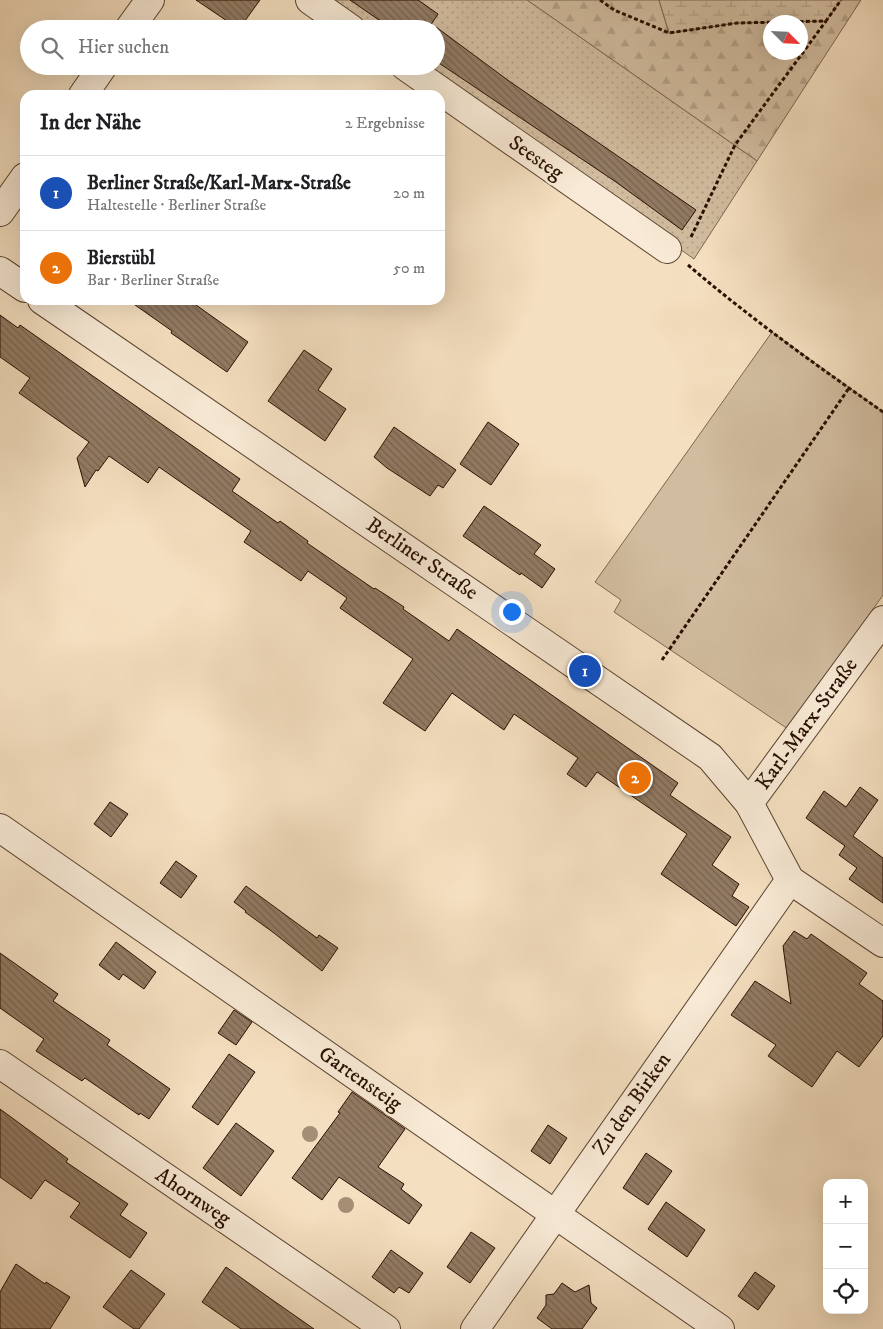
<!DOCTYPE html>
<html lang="de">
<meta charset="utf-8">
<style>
body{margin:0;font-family:"IM FELL DW Pica",serif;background:#f2f2f2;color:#202124}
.controls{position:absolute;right:15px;bottom:15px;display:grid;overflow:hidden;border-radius:10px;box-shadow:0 5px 20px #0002}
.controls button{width:45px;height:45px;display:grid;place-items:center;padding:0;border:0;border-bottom:1px solid #e0e0e0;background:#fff;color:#202124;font:25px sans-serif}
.compass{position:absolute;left:763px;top:15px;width:45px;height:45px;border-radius:50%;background:#fff;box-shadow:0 5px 20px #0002;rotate:114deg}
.you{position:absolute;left:511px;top:611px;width:18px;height:18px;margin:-12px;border:4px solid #fff;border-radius:50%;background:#1a73e8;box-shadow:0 0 0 8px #1a73e833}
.badge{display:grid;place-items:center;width:32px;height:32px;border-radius:50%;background:#8f2418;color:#fff;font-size:16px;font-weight:700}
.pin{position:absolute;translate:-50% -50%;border:2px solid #fff;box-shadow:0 1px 5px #0006}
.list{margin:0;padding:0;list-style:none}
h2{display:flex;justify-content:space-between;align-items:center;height:65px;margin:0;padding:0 20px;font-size:21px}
h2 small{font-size:16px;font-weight:400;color:#757577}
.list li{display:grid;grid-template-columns:32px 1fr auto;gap:15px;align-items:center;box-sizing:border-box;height:75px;padding:0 20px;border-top:1px solid #e0e0e0}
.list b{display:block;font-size:19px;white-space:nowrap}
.list p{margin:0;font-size:16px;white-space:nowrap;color:#757577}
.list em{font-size:16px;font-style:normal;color:#757577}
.icon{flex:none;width:28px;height:28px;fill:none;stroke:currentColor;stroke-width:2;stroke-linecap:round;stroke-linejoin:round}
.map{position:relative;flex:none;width:883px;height:1329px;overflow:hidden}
.search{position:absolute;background:#fff;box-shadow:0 5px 20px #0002;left:20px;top:20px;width:425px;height:55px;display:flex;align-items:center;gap:12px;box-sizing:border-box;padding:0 18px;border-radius:28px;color:#757577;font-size:19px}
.panel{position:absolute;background:#fff;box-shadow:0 5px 20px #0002;left:20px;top:90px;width:425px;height:215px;border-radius:15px}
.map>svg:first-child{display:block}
.grass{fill:#d1bc9f;stroke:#7c6650}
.forest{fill:url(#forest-firs);stroke:#7c6650;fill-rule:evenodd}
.wetland{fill:url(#wetland-marsh);stroke:#7c6650}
.park{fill:url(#park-dots);stroke:#7c6650}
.building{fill:url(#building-back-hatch);stroke:#280f00}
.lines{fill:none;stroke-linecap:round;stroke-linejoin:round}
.minor-casing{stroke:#5b4330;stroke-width:30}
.path{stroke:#280f00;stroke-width:3;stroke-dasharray:4 2.5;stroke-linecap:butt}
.minor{stroke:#f8ead6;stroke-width:28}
.tree{fill:#a48e75}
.labels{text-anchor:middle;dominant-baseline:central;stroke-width:5;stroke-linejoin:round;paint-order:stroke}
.street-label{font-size:21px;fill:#280f00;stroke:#f8ead6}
</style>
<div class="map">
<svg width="883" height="1329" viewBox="0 0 883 1329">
<defs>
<pattern id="forest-firs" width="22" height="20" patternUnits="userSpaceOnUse" patternTransform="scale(1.25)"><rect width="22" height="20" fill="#d1bc9f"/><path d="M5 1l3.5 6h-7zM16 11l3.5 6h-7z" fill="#b3a087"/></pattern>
<pattern id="wetland-marsh" width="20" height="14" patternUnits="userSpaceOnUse" patternTransform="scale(1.25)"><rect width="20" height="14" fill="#d1bc9f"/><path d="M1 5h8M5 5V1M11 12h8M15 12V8" fill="none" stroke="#b3a087"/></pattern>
<pattern id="park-dots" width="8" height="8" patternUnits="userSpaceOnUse" patternTransform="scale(1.25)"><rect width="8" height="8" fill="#d1bc9f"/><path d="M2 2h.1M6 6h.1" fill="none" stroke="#b3a087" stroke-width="1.8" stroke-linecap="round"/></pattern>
<pattern id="building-back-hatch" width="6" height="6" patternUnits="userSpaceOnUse" patternTransform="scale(1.25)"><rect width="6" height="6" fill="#927b64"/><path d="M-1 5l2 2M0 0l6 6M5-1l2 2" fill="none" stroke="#776350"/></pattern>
</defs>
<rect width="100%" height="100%" fill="#f4dfc0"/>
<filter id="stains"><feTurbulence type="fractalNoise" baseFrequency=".004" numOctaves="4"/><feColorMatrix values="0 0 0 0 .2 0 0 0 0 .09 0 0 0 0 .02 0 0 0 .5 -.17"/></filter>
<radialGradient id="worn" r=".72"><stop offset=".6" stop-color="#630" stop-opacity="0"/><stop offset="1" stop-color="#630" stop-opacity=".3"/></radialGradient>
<polygon class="grass" points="772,332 883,412 883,595 788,729 614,612 621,600 595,582"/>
<path class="forest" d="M527,0H659L669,33L737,23L826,21L841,0H861L757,161ZM770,22H800V52H770Z"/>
<polygon class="wetland" points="659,0 841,0 826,21 737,23 669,33"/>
<polygon class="park" points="329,0 527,0 757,161 694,259 422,66 436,66 436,29 369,29"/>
<g class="building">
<polygon points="196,0 260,0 239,29"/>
<polygon points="350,0 418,0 438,14 428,29 392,29"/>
<polygon points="436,27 509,81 696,210 682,230 616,182 436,61"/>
<polygon points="128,300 189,300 248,342 227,372 171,333 172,331"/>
<polygon points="0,315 18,328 20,325 240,479 232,491 278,523 280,521 308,541 307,543 374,589 375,588 389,597 404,607 403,609 449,641 457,629 678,783 670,795 731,837 712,865 739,884 732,896 749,907 736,926 661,874 687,834 597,772 586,787 567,774 578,758 514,714 504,730 452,693 425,731 383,703 413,659 340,608 347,598 308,571 301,581 272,561 244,542 251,531 159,467 148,483 109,456 98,471 96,470 85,487 77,458 89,442 19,393 30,378 0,357"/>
<polygon points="304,350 332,369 318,390 346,409 325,441 268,401"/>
<polygon points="488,422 519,444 491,485 460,464"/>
<polygon points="394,427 456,470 443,488 438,485 430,496 387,468 374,457"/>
<polygon points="484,506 541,545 534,554 555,569 542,588 521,573 520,575 463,536"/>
<polygon points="860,787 878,800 853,836 883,858 883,903 849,879 857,868 839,855 845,846 806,818 824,791 846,807"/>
<polygon points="110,802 128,814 111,837 94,824"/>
<polygon points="176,861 197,876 181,898 160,883"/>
<polygon points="246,886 317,938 319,935 338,948 322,971 274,933 245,912 246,911 234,902"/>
<polygon points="794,931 807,939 811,934 867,973 859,984 883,1001 883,1036 859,1067 837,1051 812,1087 768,1056 776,1045 731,1015 755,981 791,1004 783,946"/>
<polygon points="116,942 156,972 144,989 123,974 119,980 99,965"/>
<polygon points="0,953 58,994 53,1001 110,1040 107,1045 170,1089 149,1119 140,1113 139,1115 85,1078 82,1081 36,1051 44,1039 0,1008"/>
<polygon points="234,1010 252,1022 236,1045 218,1033"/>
<polygon points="229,1054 255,1072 218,1125 192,1107"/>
<polygon points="352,1092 405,1129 378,1167 404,1184 401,1189 422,1205 409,1224 339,1177 322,1200 292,1178 340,1113 338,1112"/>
<polygon points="0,1109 64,1156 68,1159 66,1162 128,1204 120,1215 147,1233 130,1258 70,1217 80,1203 45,1180 31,1199 0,1177"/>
<polygon points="236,1123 274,1151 241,1196 203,1168"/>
<polygon points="548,1125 567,1138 550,1164 531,1151"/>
<polygon points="646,1153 672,1171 648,1205 623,1188"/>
<polygon points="666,1202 705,1230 687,1257 648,1229"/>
<polygon points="471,1232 495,1248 470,1283 447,1267"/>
<polygon points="391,1250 423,1273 409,1293 399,1287 394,1293 372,1277"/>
<polygon points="16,1264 45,1284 46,1282 70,1297 50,1329 0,1329 0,1292"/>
<polygon points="226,1267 271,1299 314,1329 241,1329 202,1302"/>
<polygon points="131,1270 165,1294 139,1329 134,1329 103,1307"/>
<polygon points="755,1272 775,1286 758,1310 738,1296"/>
<polygon points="562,1283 575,1292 589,1285 591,1303 597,1308 582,1329 552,1329 537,1318 546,1305 546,1295 554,1294"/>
</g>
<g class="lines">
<defs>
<g id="minor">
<polyline points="310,0 351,29"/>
<polyline points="129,29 150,0"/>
<polyline points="405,66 667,249"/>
<polyline points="83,95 103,66"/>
<polyline points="0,212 25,177"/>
<polyline points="0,271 25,288"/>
<polyline points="42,300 710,757 749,803 790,880 883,943"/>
<polyline points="749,803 883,620"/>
<polyline points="0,828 720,1329"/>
<polyline points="0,1064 386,1329"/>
<polyline points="475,1329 790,880"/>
</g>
</defs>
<use href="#minor" class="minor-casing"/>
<g class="path">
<polyline points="600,0 614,10 669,33 737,23 826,21 841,0"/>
<polyline points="691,237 735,145 826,21"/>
<path d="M688,265C750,318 816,365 883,412"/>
<polyline points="662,660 849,388"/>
</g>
<use href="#minor" class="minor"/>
</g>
<g class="tree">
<circle cx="310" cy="1134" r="8"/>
<circle cx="346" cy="1205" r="8"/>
</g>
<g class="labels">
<g class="street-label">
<text transform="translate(536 158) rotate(35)">Seesteg</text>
<text transform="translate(422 559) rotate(34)">Berliner Straße</text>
<text transform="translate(807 724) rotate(-54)">Karl-Marx-Straße</text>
<text transform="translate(360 1079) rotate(35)">Gartensteig</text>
<text transform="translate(632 1104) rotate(-55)">Zu den Birken</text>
<text transform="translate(193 1197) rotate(34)">Ahornweg</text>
</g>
</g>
<rect width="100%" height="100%" filter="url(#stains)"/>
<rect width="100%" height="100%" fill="url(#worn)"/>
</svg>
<div class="controls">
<button>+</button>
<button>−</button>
<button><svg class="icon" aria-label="locate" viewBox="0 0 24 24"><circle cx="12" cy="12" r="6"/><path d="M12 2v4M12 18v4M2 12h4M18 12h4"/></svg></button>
</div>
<svg class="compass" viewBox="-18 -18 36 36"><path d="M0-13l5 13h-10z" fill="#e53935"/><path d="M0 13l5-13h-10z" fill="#757577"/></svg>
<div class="you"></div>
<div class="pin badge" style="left:585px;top:671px;background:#1a4fb4">1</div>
<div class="pin badge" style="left:635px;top:778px;background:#e8710a">2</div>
<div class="search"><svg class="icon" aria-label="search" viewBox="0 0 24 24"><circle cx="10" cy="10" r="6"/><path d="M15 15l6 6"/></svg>Hier suchen</div>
<section class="panel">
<h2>In der Nähe<small>2 Ergebnisse</small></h2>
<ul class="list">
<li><span class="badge" style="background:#1a4fb4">1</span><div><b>Berliner Straße/Karl-Marx-Straße</b><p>Haltestelle · Berliner Straße</p></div><em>20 m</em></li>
<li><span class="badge" style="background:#e8710a">2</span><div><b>Bierstübl</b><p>Bar · Berliner Straße</p></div><em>50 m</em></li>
</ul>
</section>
</div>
